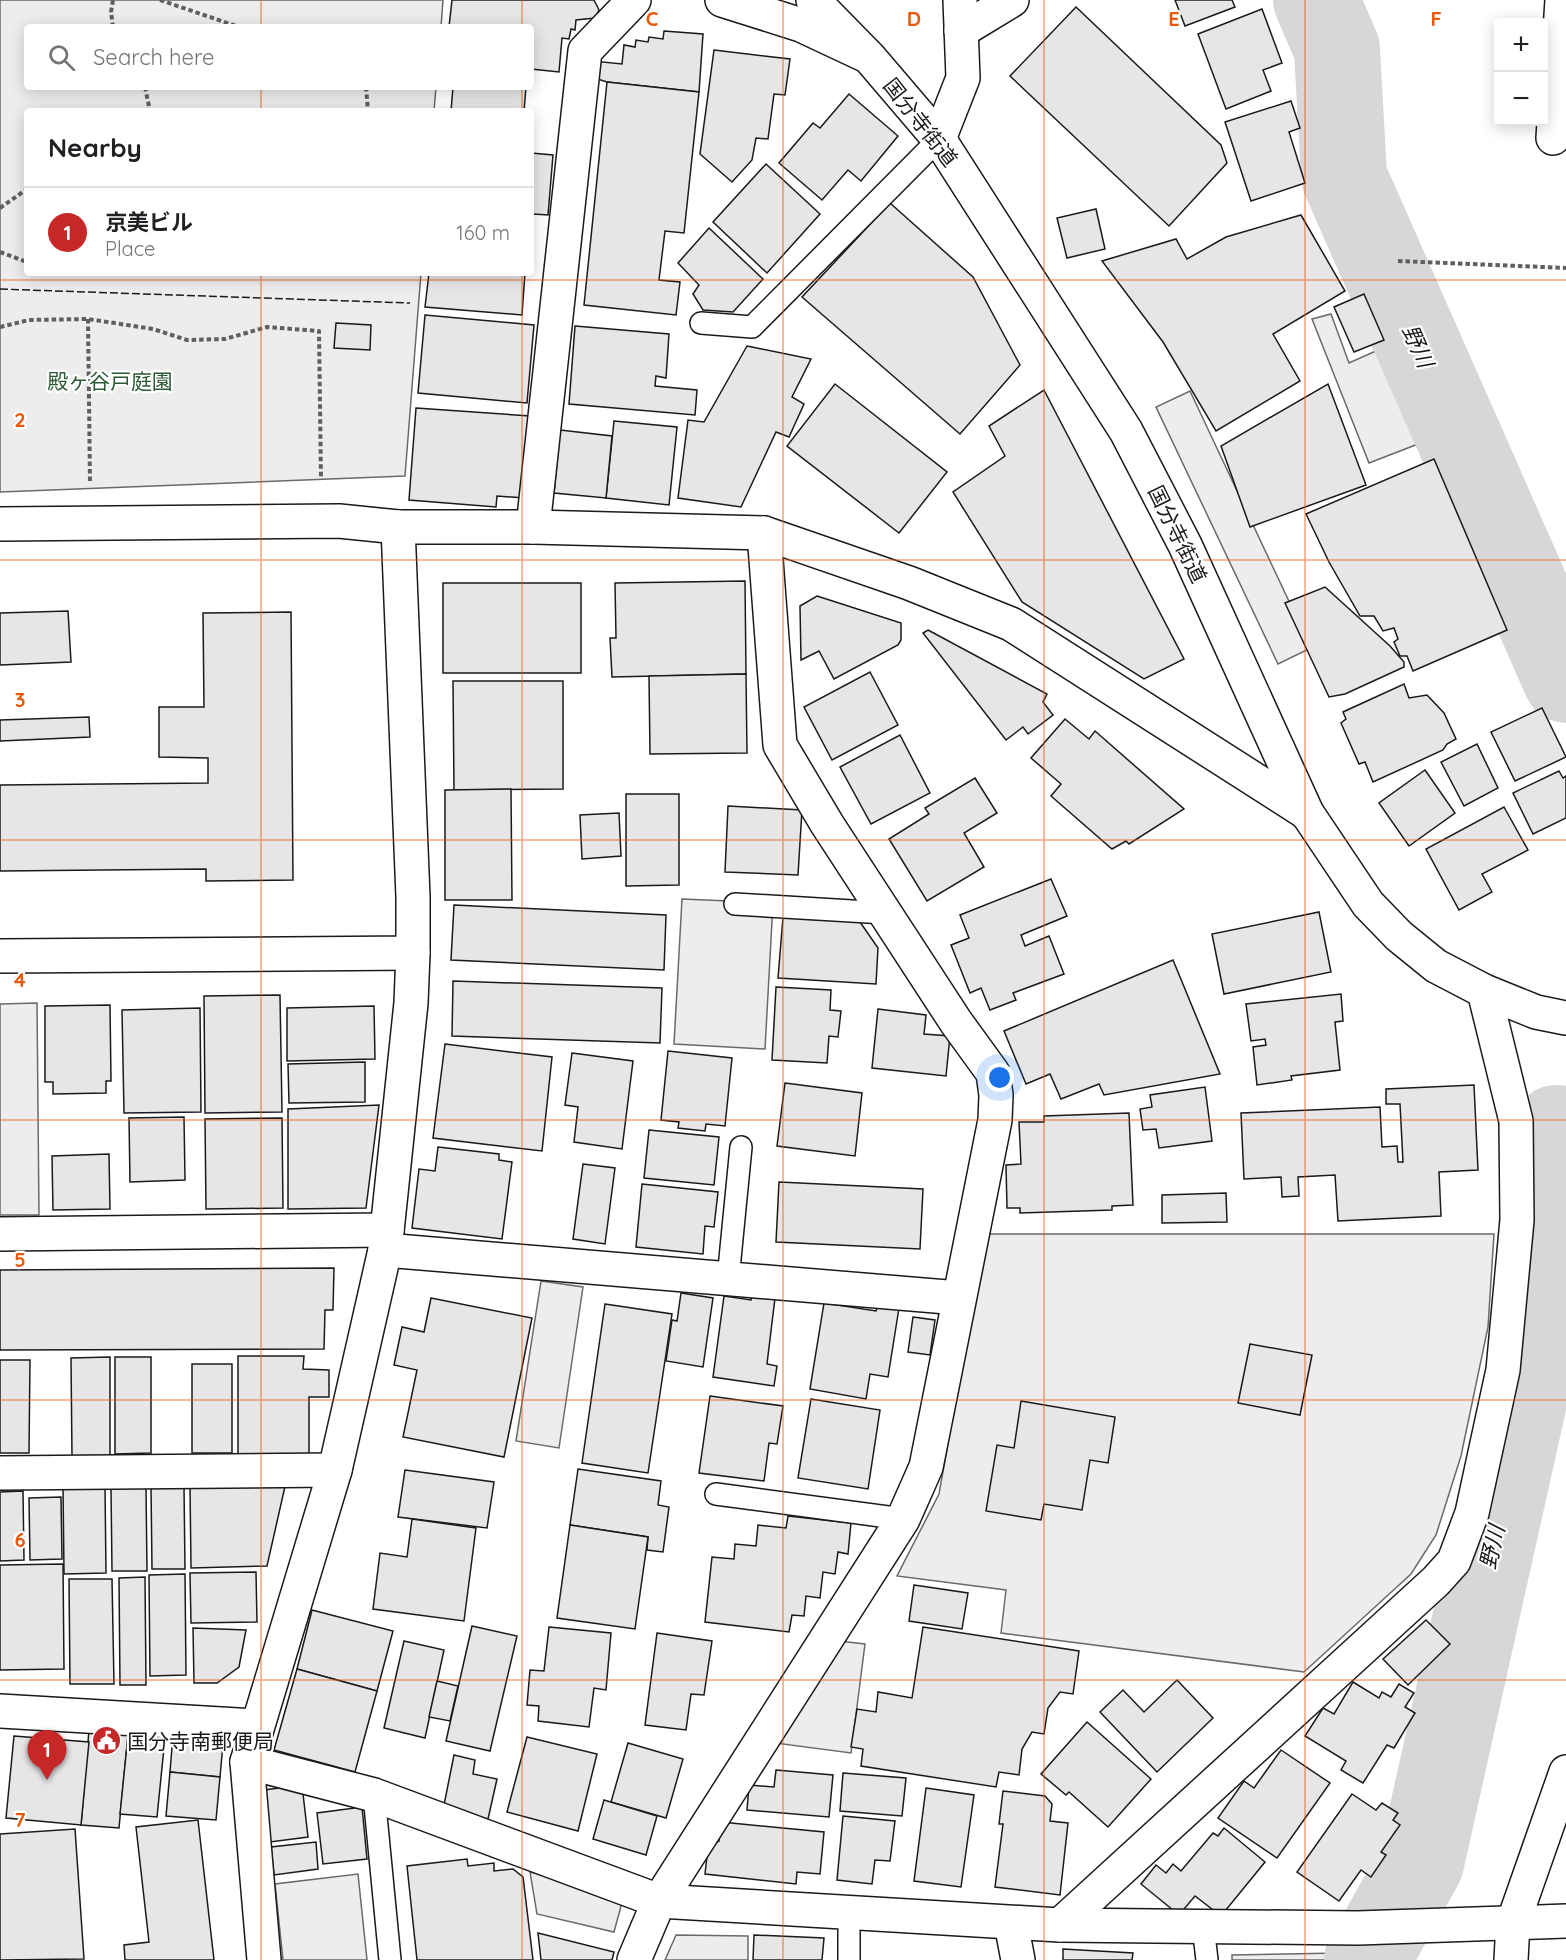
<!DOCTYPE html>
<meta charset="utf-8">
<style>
body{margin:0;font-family:Quicksand,"Noto Sans JP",sans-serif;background:#f6f6f6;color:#202124}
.controls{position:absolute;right:18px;top:18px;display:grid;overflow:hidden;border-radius:6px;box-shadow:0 3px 15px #0003}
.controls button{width:54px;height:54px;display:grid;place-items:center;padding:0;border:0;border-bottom:2px solid #e0e0e0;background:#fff;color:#202124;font:30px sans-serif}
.you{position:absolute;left:1000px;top:1078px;width:21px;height:21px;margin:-15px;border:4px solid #fff;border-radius:50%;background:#1a73e8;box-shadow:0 0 0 9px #1a73e833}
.badge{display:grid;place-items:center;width:39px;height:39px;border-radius:50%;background:#c62828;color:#fff;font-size:20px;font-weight:700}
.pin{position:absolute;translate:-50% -50px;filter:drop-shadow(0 2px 3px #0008)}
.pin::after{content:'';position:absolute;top:32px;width:21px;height:18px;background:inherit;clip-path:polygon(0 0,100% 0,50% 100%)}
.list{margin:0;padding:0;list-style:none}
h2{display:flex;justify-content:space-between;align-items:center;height:78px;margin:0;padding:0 24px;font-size:26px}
h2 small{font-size:20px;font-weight:400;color:#757577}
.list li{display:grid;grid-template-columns:39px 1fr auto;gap:18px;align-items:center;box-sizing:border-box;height:90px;padding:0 24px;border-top:2px solid #e0e0e0}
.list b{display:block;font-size:22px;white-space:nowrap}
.list p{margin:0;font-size:20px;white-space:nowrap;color:#757577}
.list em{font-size:20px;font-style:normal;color:#757577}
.icon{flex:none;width:33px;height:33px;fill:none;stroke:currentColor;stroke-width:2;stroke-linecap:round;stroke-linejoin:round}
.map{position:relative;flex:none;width:1566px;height:1960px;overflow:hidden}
.search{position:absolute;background:#fff;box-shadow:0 3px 15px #0003;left:24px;top:24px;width:510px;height:66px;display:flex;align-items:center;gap:15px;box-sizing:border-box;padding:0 21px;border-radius:6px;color:#757577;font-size:22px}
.panel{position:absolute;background:#fff;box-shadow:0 3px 15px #0003;left:24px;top:108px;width:510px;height:168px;border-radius:6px}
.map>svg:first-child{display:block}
.built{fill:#ededed;stroke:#6a6a6a;stroke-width:1.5}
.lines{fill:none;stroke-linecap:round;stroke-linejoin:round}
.river{stroke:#d7d7d7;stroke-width:86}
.building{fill:#e6e6e6;stroke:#1a1a1a;stroke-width:1.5}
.service-casing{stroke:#1a1a1a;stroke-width:24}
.minor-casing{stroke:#1a1a1a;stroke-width:36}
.tertiary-casing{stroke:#1a1a1a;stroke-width:36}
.secondary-casing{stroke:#1a1a1a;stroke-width:36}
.path{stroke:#5f5f5f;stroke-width:4;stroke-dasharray:4.5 3;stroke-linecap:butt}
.service{stroke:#fff;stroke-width:21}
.minor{stroke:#fff;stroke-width:33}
.tertiary{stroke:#fff;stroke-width:33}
.secondary{stroke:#fff;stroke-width:33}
.fence{stroke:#1a1a1a;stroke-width:1.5;stroke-dasharray:8 3;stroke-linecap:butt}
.grid{fill:none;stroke:#e8590c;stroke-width:1.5;stroke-opacity:0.55}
.labels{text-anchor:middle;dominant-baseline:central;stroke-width:4.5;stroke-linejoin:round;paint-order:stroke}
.street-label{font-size:21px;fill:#1a1a1a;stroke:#fff}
.park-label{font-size:21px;fill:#2b5a34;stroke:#fff}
.poi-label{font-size:21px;fill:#1a1a1a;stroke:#fff;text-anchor:start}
.water-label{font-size:22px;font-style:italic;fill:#1a1a1a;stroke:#fff}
.grid-label{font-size:20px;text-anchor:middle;font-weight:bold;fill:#e8590c;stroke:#fff;stroke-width:4.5;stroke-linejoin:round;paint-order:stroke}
</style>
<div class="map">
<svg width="1566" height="1960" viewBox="0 0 1566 1960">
<rect width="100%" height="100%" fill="#fff"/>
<g class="built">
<polygon points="0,0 443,0 441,27 27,27 27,87 436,87 434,111 27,111 27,273 421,273 405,476 0,492"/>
<polygon points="1331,314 1349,363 1387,346 1431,439 1369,463 1312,319"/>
<polygon points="1190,391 1311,648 1278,664 1156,407"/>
<polygon points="682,899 773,903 765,1049 674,1044"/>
<polygon points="37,1003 39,1215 0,1215 0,1004"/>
<polygon points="985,1234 1494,1234 1488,1327 1461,1456 1436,1535 1411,1574 1304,1672 1001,1633 1006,1590 897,1576 939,1494"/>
<polygon points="541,1281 583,1287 559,1448 516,1441"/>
<polygon points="839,1641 865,1644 851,1753 775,1743"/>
<polygon points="530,1872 624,1895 614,1932 537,1914"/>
<polygon points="358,1874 367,1960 283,1960 275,1884"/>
<polygon points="676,1935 748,1936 748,1960 665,1960"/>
<polygon points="1340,1953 1340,1960 1232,1960 1232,1955"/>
</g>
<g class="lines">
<g class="river">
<polyline points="1316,0 1337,49 1344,177 1566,680"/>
<polyline points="1367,1960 1421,1863 1530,1374 1556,1128 1566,1129"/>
</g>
</g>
<g class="building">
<polygon points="452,0 594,0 599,10 595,18 576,20 575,30 571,29 569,39 562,38 559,72 531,69 531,27 449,27"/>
<polygon points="1175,0 1232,0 1235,7 1185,26"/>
<polygon points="1076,7 1221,145 1227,163 1169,226 1010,76"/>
<polygon points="1262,9 1282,63 1263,70 1271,91 1226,109 1198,34"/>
<polygon points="664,31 703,34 699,92 607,82 591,77 593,61 622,64 624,45 635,47 636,40 648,42 649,37 663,39"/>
<polygon points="714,50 790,59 785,95 774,94 768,139 756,138 752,160 732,182 700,154"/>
<polygon points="607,82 699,92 684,233 665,231 659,280 680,282 676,315 584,305"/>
<polygon points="453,87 526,87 524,111 451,111"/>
<polygon points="849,94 898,136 861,181 848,170 822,200 779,163 813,123 820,128"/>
<polygon points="1291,101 1300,128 1289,132 1305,183 1251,201 1225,122"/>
<polygon points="531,153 553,155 548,215 533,214 531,230"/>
<polygon points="766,164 820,214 767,273 713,222"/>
<polygon points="890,203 973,277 1020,365 960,434 802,297"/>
<polygon points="1096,209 1105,249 1067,258 1057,218"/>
<polygon points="1301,215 1345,291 1273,334 1300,381 1216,431 1163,342 1102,261 1176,239 1187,259 1226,237"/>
<polygon points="709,228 763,279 733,312 703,310 693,294 699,285 678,263"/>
<polygon points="429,273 525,273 522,315 425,307"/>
<polygon points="1364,294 1384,340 1354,352 1334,307"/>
<polygon points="425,315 534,325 527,403 418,393"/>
<polygon points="336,323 371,325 370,350 334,348"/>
<polygon points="575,326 669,334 666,378 656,376 655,386 697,390 695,415 569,404"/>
<polygon points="747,346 811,359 792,397 804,404 789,437 776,432 741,507 678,498 688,420 704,422"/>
<polygon points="835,384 947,472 899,533 787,446"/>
<polygon points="1328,384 1366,485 1250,527 1221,446"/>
<polygon points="1044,390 1184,659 1144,679 1022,602 953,492 1005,456 989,426"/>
<polygon points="416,408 530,416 524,498 497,496 496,507 409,500"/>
<polygon points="614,421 677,427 669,505 606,498"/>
<polygon points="560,430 612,436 606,498 554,493"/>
<polygon points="1434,459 1507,630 1413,671 1407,656 1400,656 1394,642 1398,639 1394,628 1383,631 1374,616 1360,616 1329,562 1306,514"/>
<polygon points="745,581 746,674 612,677 610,638 616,638 615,583"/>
<rect x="443" y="583" width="138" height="90"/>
<polygon points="1325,587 1390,646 1404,662 1404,667 1345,694 1329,697 1285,603"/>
<polygon points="817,596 901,623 901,640 898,645 834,679 819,651 801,660 800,606"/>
<polygon points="68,611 71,662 0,665 0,613"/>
<polygon points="291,612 293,880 206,881 206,869 0,871 0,785 208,783 208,758 159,757 159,707 204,707 203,613"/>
<polygon points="928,630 1047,694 1043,702 1053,715 1028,734 1023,727 1006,740 923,633"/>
<polygon points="870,672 898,725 832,760 804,707"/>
<polygon points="746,674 747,753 650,754 649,676"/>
<polygon points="453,681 563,681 563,789 454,790"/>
<polygon points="1404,684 1409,698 1427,695 1444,713 1456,739 1447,744 1443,750 1373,782 1365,762 1359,764 1341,723 1346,719 1343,712"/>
<polygon points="1542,708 1566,757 1515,781 1491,732"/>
<polygon points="89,717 90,737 0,741 0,720"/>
<polygon points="1065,719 1089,739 1095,731 1184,809 1129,844 1126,841 1112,849 1051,796 1061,784 1031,758"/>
<polygon points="900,735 930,793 871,824 840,767"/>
<polygon points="1477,744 1498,788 1464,806 1441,762"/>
<polygon points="1425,770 1455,813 1409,846 1379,803"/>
<polygon points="1559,771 1563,778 1566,776 1566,818 1533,834 1513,793"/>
<polygon points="975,778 997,813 964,833 984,867 927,901 889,839 929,814 925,808"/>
<polygon points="511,789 512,900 445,900 445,790"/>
<polygon points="626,794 679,794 679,885 626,886"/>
<polygon points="728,806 802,810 798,875 725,872"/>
<polygon points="1504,807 1528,850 1482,874 1492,892 1459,910 1426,849"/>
<polygon points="619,813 621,856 582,859 580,815"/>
<polygon points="1051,879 1067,916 1021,935 1025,946 1049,936 1064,974 1013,993 1016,1000 990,1010 981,988 970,993 951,945 969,938 960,915"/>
<polygon points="454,905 666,915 664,970 451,960"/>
<polygon points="1319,912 1331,972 1224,994 1212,934"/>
<polygon points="783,917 860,922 878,948 876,984 778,978"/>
<polygon points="1173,960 1220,1074 1104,1095 1099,1084 1061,1099 1050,1074 1026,1084 1004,1031"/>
<polygon points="453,981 662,988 660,1043 452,1036"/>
<polygon points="776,987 831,990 830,1010 841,1011 838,1037 829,1036 827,1063 772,1060"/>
<polygon points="1341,994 1343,1021 1335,1022 1340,1070 1291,1076 1292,1080 1257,1085 1253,1047 1266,1045 1265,1039 1251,1041 1246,1004"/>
<polygon points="280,995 282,1112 205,1113 204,996"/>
<polygon points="110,1005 111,1081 106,1081 106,1093 53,1094 53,1082 45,1082 45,1006"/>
<polygon points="374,1006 375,1059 287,1061 287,1008"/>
<polygon points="200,1008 201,1112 124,1113 122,1010"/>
<polygon points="878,1009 926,1015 924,1034 950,1036 946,1076 872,1068"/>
<polygon points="445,1044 552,1057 542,1151 433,1138"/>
<polygon points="668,1051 732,1058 725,1126 706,1124 705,1131 678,1128 679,1122 661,1120"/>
<polygon points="572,1053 633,1061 622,1149 574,1142 578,1107 565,1105"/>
<polygon points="365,1062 365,1102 289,1103 288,1064"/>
<polygon points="785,1083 862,1093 855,1156 777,1146"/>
<polygon points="1474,1085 1478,1170 1439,1172 1441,1216 1338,1221 1335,1175 1298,1177 1299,1196 1282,1197 1281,1177 1244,1179 1241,1113 1380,1107 1382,1147 1397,1146 1398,1162 1403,1162 1400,1104 1386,1104 1386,1089"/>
<polygon points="1205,1087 1212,1141 1159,1148 1156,1129 1143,1130 1140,1109 1152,1107 1150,1095"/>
<polygon points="379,1105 366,1208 288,1209 288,1109"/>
<polygon points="1129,1113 1133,1205 1112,1206 1112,1210 1020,1213 1020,1208 1007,1208 1006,1165 1021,1164 1019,1122 1044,1122 1044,1116"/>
<polygon points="184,1117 185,1180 130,1182 129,1118"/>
<polygon points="282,1118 283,1208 206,1209 205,1119"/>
<polygon points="649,1130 719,1137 714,1185 644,1178"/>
<polygon points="438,1147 499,1154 499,1160 512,1162 502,1239 412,1228 419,1169 435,1171"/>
<polygon points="109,1154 110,1209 53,1210 52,1156"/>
<polygon points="583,1164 615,1168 605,1244 573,1239"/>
<polygon points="779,1182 923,1189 920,1249 776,1242"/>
<polygon points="642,1184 718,1192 714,1227 705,1226 703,1254 636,1247"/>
<polygon points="1226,1193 1227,1222 1162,1223 1162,1195"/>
<polygon points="334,1268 333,1310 325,1310 324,1349 0,1350 0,1270"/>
<polygon points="681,1293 713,1298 703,1367 666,1361 672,1320 677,1321"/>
<polygon points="752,1295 775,1298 767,1364 777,1366 774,1386 713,1377 724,1296 751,1300"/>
<polygon points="431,1298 532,1318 504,1457 403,1437 417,1370 394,1365 402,1327 424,1332"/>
<polygon points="824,1303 876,1311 878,1305 899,1308 888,1377 870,1374 866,1399 810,1389"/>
<polygon points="605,1304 672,1314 648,1473 582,1463"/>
<polygon points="913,1317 935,1320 930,1355 908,1352"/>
<polygon points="1250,1344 1312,1355 1300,1415 1238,1403"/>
<polygon points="238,1356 304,1356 303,1369 329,1370 329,1397 309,1397 309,1454 238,1454"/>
<polygon points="110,1357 110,1456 72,1457 71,1358"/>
<polygon points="115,1357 151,1357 151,1453 115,1454"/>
<polygon points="0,1360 30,1360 29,1453 0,1453"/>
<rect x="192" y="1364" width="40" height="89"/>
<polygon points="710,1396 783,1406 777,1444 769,1443 764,1481 699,1473"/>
<polygon points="811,1399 880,1410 868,1489 798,1478"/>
<polygon points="1021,1401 1115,1417 1108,1463 1090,1460 1082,1510 1044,1504 1041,1520 986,1511 997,1445 1014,1448"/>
<polygon points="578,1469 661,1481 658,1505 669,1507 663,1552 647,1550 648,1537 570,1525"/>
<polygon points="405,1470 494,1482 487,1528 398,1517"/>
<polygon points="286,1482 267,1566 191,1568 190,1486"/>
<polygon points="63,1486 105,1486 106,1573 64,1574"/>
<polygon points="151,1486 184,1486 185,1569 152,1569"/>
<polygon points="111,1487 146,1487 147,1571 112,1571"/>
<polygon points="23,1491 24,1560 0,1561 0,1492"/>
<polygon points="61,1497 62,1559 30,1560 29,1498"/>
<polygon points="788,1516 851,1523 848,1554 838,1552 835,1574 823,1572 820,1598 806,1596 804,1616 792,1615 789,1632 705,1622 712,1557 734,1559 735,1544 756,1546 758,1525 786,1528"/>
<polygon points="412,1519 476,1528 464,1621 373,1609 380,1553 407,1557"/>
<polygon points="570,1525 648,1537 635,1629 557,1618"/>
<polygon points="63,1564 64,1669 0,1670 0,1565"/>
<polygon points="256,1572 257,1622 191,1623 190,1573"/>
<polygon points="185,1574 186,1675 150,1676 149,1575"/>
<polygon points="145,1577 146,1685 120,1685 119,1578"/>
<polygon points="69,1579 112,1579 114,1684 70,1684"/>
<polygon points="914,1585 968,1593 962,1629 909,1621"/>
<polygon points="312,1610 393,1631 377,1691 297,1669"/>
<polygon points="1426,1620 1450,1644 1408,1685 1383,1659"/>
<polygon points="472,1626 517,1636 490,1751 446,1741"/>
<polygon points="549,1627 611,1633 606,1690 594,1688 589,1727 538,1721 539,1706 527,1705 530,1670 544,1671"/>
<polygon points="923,1627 1079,1651 1073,1694 1060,1692 1048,1708 1044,1734 1032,1732 1022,1749 1019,1775 999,1772 996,1787 861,1766 863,1749 851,1747 857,1709 876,1712 878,1692 912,1698"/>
<polygon points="193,1628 246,1630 239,1667 217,1683 194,1683"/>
<polygon points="657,1633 712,1641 704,1695 691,1694 686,1730 645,1725"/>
<polygon points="404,1641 444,1650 425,1738 384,1728"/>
<polygon points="297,1669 377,1691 355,1772 274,1750"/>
<polygon points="1177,1680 1213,1718 1157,1772 1100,1712 1123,1690 1144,1712"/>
<polygon points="437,1681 458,1686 450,1721 429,1717"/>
<polygon points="1353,1682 1379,1698 1382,1692 1391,1697 1399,1684 1414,1693 1405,1707 1415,1713 1394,1748 1387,1745 1363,1783 1341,1770 1346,1761 1305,1736 1323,1708 1334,1714"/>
<polygon points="1087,1722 1151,1779 1108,1827 1069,1792 1066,1795 1041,1774"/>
<polygon points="89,1730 128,1735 119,1828 81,1825"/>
<polygon points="173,1734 215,1736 223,1744 220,1777 170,1772"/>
<polygon points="128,1735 165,1738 157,1817 120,1814"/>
<polygon points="14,1736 89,1742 81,1825 6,1818"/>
<polygon points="527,1737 597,1754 578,1831 507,1812"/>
<polygon points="628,1743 683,1759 666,1818 611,1802"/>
<polygon points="1281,1750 1330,1783 1277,1858 1218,1818 1244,1781 1254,1788"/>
<polygon points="454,1755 475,1760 473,1774 497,1779 488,1819 443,1810"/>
<polygon points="776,1770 833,1775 829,1817 747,1810 749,1785 774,1787"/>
<polygon points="170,1772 220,1777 216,1820 166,1816"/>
<polygon points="843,1773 906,1778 902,1816 840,1811"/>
<polygon points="302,1785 308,1837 270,1842 264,1790"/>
<polygon points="926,1788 974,1795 961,1887 914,1881"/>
<polygon points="1003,1791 1045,1796 1052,1804 1050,1821 1068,1823 1060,1895 995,1887 1003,1824 999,1824"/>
<polygon points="1352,1794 1376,1810 1382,1803 1398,1813 1393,1820 1400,1825 1381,1852 1386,1855 1371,1877 1361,1870 1339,1901 1297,1872"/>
<polygon points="604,1800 657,1816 646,1855 593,1839"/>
<polygon points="362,1807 367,1859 323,1864 317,1813"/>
<polygon points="843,1816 895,1821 890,1861 875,1860 872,1884 837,1880"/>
<polygon points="198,1820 214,1960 125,1960 124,1945 149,1942 136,1827"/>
<polygon points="721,1822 824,1832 820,1874 797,1872 796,1884 705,1874 708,1847 719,1841"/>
<polygon points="1224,1828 1265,1862 1221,1916 1195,1896 1179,1915 1141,1884 1156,1865 1166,1873 1173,1864 1181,1871 1213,1833 1218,1836"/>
<polygon points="75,1829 84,1959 0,1960 0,1834"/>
<polygon points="316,1842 318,1869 274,1875 271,1847"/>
<polygon points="467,1859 468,1866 494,1863 494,1871 513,1869 523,1877 533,1960 417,1960 407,1866"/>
<polygon points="538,1933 614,1952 612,1960 541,1960"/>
<polygon points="754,1935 824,1938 822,1960 753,1960"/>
<polygon points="1063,1949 1133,1953 1132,1960 1063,1960"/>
</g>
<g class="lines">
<defs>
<g id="service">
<polyline points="701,323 752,327 939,139"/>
<polyline points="735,904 885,913"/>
<polyline points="728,1279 741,1147"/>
<polyline points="716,1494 903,1519"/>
<polyline points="374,1795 390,1960"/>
<polyline points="849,1913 849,1960"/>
<polyline points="1203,1926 1207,1960"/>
</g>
<g id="minor">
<polyline points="722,0 801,25 865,55"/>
<polyline points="961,31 1012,0"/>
<polyline points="1553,138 1562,0"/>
<polyline points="939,139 963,78 960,0"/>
<polyline points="0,524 339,521 398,527"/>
<polyline points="533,527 585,51 634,0"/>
<polyline points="0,1234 387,1230"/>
<polyline points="385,1250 959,1298"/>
<polyline points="0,1473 335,1470"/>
<polyline points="0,1711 257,1726"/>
<polyline points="247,1762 374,1795 659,1901 1060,1925 1358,1928 1566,1921"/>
<polyline points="1011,1923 1018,1960"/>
<polyline points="1060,1925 1436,1581 1454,1561 1472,1513 1503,1370 1517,1220 1516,1121 1484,991"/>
<polyline points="264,1960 247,1762 335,1470 385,1250 411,1003 413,953"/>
<polyline points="634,1960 659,1901 903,1519 926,1467 995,1120 996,1095 993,1073 956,1022 827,824 780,745 764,533"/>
<polyline points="1511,1960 1513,1923 1566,1772"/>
</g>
<polyline id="tertiary" points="0,956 413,953 413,897 398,527 533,527 764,533 909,583 1011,624 1307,813"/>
<polyline id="secondary" points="813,0 869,57 939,139 1126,431 1185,545 1307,813 1368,904 1399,936 1436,966 1484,991 1536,1012 1566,1018"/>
</defs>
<use href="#service" class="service-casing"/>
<use href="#minor" class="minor-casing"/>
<use href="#tertiary" class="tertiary-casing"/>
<use href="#secondary" class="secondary-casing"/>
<g class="path">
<polyline points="160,0 239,27"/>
<polyline points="113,27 111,12 113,0"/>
<polyline points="145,87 150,111"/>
<polyline points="366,87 368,111"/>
<polyline points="0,208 27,189"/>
<polyline points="0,252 27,262"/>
<polyline points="1398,261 1566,268"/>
<polyline points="88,319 90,481"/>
<polyline points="0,327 29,320 88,319 153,329 187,340 225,339 267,327 319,331 321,480"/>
</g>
<use href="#service" class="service"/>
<use href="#minor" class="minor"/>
<use href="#tertiary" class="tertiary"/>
<use href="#secondary" class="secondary"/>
<polyline class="fence" points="0,289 410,303"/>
</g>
<path class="grid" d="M261,0V27M522,0V27M783,0V1960M1044,0V1960M1305,0V1960M261,87V111M522,87V111M261,273V1960M522,273V1960M0,280H1566M0,560H1566M0,840H1566M0,1120H1566M0,1400H1566M0,1680H1566"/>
<defs>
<symbol id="civic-disc" viewBox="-11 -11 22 22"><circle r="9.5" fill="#c62828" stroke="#fff"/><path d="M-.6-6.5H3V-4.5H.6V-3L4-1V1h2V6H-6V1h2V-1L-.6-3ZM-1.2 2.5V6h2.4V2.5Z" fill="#fff"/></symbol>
</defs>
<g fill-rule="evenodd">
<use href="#civic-disc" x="90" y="1724" width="33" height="33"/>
</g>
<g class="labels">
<g class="street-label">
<text transform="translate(921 122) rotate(52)">国分寺街道</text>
<text transform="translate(1178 534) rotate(64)">国分寺街道</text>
</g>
<g class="park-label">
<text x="110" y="381">殿ヶ谷戸庭園</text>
</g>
<g class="poi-label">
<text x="127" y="1741">国分寺南郵便局</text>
</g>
<g class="water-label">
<text transform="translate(1418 346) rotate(66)">野川</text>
<text transform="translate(1492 1547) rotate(-77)">野川</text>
</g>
</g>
<g class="grid-label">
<text x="652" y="26">C</text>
<text x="914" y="26">D</text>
<text x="1174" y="26">E</text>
<text x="1436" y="26">F</text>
<text x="20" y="427">2</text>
<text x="20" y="707">3</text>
<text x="20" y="987">4</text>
<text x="20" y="1267">5</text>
<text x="20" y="1547">6</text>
<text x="20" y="1827">7</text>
</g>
</svg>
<div class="controls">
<button>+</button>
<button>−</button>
</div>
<div class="you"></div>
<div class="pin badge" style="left:47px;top:1780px">1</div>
<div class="search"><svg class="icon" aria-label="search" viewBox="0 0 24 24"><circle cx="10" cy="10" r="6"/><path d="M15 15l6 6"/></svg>Search here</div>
<section class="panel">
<h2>Nearby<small></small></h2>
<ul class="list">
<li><span class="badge">1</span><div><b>京美ビル</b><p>Place</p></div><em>160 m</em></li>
</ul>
</section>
</div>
